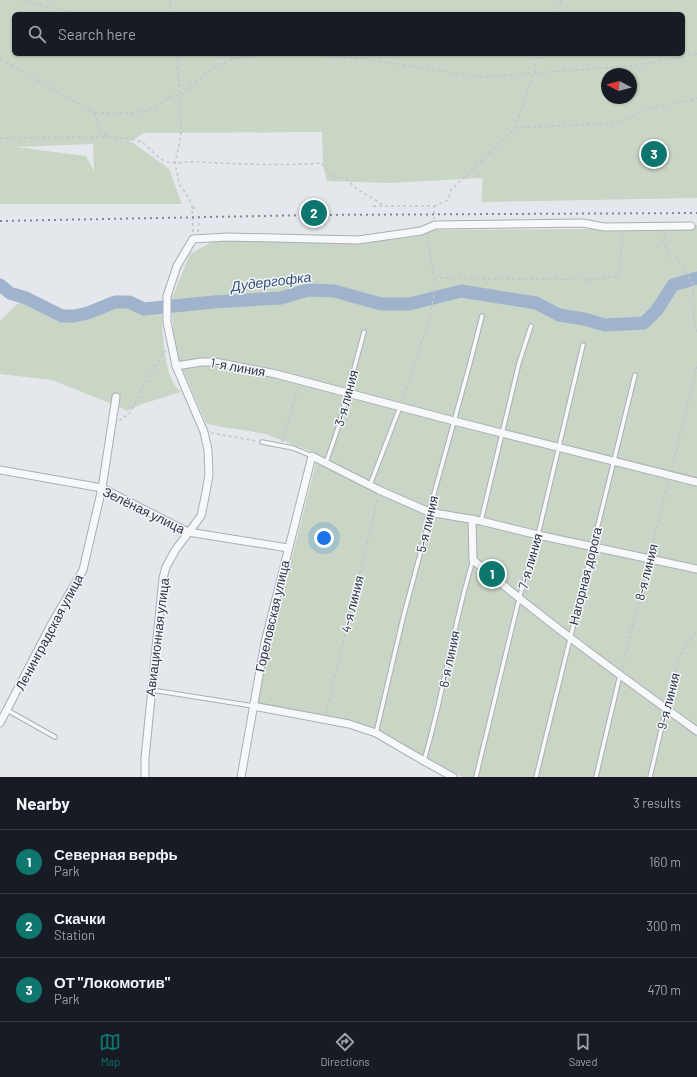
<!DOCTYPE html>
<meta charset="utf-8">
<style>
body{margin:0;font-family:Barlow,sans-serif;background:#20242c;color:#f1f3f6}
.compass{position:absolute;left:601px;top:68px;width:36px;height:36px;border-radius:50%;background:#171b24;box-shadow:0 1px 3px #0004;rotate:277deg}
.you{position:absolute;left:324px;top:538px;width:14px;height:14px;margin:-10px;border:3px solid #fff;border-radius:50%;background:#1a73e8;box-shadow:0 0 0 6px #1a73e833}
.badge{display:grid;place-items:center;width:26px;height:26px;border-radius:50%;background:#0f766e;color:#fff;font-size:13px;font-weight:700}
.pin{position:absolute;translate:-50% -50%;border:2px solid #fff;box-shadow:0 1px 4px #0006}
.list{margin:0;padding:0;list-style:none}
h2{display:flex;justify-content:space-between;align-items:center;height:52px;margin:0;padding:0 16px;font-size:17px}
h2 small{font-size:13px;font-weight:400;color:#9ea1a6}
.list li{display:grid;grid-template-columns:26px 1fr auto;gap:12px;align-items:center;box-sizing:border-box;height:64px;padding:0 16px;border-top:1px solid #363941}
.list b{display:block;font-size:15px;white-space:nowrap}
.list p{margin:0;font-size:13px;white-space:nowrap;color:#9ea1a6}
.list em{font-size:13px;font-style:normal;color:#9ea1a6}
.icon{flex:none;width:22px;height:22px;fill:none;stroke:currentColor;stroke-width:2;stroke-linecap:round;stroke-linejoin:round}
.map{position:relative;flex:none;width:697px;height:777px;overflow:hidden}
.search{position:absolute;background:#171b24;box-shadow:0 1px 3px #0004;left:12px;right:12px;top:12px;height:44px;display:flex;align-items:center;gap:10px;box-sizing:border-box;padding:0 14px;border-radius:6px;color:#9ea1a6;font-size:15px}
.sheet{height:244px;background:#171b24}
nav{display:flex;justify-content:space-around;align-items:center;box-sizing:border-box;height:56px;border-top:1px solid #363941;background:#171b24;font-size:11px;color:#9ea1a6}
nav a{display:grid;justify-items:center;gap:2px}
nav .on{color:#0f766e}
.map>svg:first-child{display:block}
.green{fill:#c9d6c5;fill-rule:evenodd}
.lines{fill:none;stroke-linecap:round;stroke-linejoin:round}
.river{stroke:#9fb4cc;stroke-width:13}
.lane-casing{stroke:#a9aeb7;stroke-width:5.5}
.street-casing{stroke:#a9aeb7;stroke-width:9}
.path{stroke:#c2c5cb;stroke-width:1.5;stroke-dasharray:3 3;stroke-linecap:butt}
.lane{stroke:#f7f8fa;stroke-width:3.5}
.street{stroke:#f7f8fa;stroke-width:7}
.rail{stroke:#7d8696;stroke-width:2;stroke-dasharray:2 4;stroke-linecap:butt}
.labels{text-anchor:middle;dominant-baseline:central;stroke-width:3;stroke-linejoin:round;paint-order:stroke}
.street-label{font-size:13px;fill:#2b3445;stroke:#f4f6f9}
.water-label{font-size:14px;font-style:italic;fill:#34527a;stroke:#f4f6f9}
</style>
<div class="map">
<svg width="697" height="777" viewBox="0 0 697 777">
<rect width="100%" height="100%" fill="#e4e7ec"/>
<g class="green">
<path d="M0,0H697V198L481,202L483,178L390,183L327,181L323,166L322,132L144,133L129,142H132L169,169L182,204H0ZM14,14H683V54H14ZM607,74H631V98H607ZM93,144L94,171L86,156L16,147Z"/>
<polygon points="697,225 697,777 462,777 377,731 325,715 255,703 317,459 312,452 266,434 217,426 206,423 181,365 176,360 173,337 172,298 190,254 218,239 358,244 413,237 435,230 594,229"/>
<path d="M22,303L32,308L43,310L58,319H83L95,317L103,313L111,306L117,305L126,306L130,309L140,312L162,311C162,330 164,366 173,382C175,386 178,389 181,392L142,404L127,411L118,406L119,396L112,404L52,380L0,374V321L17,304Z"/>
</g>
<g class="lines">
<polyline class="river" points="0,285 10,293 26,298 62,316 74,316 88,313 115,302 129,302 144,309 214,302 281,298 308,290 334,291 381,304 409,304 461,291 536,303 559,315 584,319 605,325 644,323 657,310 673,285 697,278"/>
<defs>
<g id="lane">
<polyline points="262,442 293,448 312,456"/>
<polyline points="326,463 338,428 364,332"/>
<polyline points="370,485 400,407"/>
<polyline points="481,521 519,363 531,326"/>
<polyline points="152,690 253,706"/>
<polyline points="7,710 55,737"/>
<polyline points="376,733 403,618 426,532 429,512 469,367 482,316"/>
<path d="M425,757C444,692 453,625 473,560"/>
<polyline points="476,777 519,599 538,535 583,345"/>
<polyline points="536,777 635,375"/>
<polyline points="596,777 620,675"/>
<polyline points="650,777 666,709"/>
</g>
<g id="street">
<polyline points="176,366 201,362 215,362 276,374 454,421 697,482"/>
<polyline points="0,470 102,488 188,532 288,548"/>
<path d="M472,519L473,560C545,621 621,676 697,731"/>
<polyline points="253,706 349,724 376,733 424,761 453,777"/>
<polyline points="0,723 51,625 83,570 102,488 116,397"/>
<polyline points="145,777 145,758 163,578 166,567 176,549 201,516 205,497 209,475 208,450 204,432 176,366 167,322 167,296 177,266 193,239 228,237 358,240 421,231 435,225 583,223 604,227 691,226"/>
<polyline points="241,777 265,642 312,456 379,490 429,512 481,521 538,535 697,569"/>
</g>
</defs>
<use href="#lane" class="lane-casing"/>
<use href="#street" class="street-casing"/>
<g class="path">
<polyline points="22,0 39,5 81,14"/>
<polyline points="170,0 172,14"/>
<polyline points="554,14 562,0"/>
<polyline points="177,54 181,121 181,137 175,162 179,184 189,198 192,206 193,233"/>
<polyline points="301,54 359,58 480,77 633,66 697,54"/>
<path d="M0,59L95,113C98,126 98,131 111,137"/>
<polyline points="95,113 127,113 141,112 151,109 169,97 181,94 215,66 239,57 274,54"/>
<polyline points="515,128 615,123 631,118 644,109 696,99 697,98"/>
<path d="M0,138L111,137C120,138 133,138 141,142C150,147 158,160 168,162C177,164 189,161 198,162C239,164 280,166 321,163L333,177L345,178L357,189L385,206"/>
<polyline points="373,206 434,206 434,219"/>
<polyline points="434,206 448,200 451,190 515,128 534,73 537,54"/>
<polyline points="192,208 198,208"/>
<polyline points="198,232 199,222"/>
<polyline points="665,233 663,241 670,256 677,258 693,284 694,319 697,335"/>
<polyline points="434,278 595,280 618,276 623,233"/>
<polyline points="402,401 428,324 435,291 434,278 427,237"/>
<polyline points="119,421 131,412 147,379 164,352 166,351"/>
<polyline points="211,433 257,441"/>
<polyline points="282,442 298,388"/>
<polyline points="672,468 697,366"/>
<polyline points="651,552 668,481"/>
<polyline points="622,668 648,565"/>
<polyline points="668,701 680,655 697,630"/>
<polyline points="326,713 378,497"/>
</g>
<use href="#lane" class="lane"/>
<use href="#street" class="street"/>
<polyline class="rail" points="0,221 314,215 697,213"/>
</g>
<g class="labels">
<g class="street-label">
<text transform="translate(238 367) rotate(10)">1-я линия</text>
<text transform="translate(346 398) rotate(-75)">3-я линия</text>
<text transform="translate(144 510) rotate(26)">Зелёная улица</text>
<text transform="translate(427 524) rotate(-77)">5-я линия</text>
<text transform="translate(530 561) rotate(-74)">7-я линия</text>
<text transform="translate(646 572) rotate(-76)">8-я линия</text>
<text transform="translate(585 576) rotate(-76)">Нагорная дорога</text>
<text transform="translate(352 604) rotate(-76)">4-я линия</text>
<text transform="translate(272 616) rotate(-77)">Гореловская улица</text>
<text transform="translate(49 632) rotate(-62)">Ленинградская улица</text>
<text transform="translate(157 637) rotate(-83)">Авиационная улица</text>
<text transform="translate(449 659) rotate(-78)">6-я линия</text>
<text transform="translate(668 701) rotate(-76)">9-я линия</text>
</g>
<g class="water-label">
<text transform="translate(271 281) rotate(-7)">Дудергофка</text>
</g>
</g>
</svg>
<svg class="compass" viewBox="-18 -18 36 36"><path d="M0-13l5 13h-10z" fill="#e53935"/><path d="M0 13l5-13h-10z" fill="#9ea1a6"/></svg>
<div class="you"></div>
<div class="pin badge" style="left:492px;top:574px">1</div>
<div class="pin badge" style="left:314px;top:213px">2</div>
<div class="pin badge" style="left:654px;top:154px">3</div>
<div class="search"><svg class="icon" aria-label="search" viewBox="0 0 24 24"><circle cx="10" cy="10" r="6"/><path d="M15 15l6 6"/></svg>Search here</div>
</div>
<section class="sheet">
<h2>Nearby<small>3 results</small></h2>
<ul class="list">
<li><span class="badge">1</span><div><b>Северная верфь</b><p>Park</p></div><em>160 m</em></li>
<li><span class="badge">2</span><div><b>Скачки</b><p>Station</p></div><em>300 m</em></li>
<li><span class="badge">3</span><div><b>ОТ &quot;Локомотив&quot;</b><p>Park</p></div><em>470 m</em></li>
</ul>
</section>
<nav>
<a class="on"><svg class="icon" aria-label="map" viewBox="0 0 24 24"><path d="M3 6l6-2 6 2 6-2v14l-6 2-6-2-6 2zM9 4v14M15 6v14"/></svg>Map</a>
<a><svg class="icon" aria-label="directions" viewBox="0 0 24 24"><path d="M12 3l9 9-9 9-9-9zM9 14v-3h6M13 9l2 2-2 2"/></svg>Directions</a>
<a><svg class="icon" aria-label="saved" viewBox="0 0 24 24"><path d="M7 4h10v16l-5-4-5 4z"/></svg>Saved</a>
</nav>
